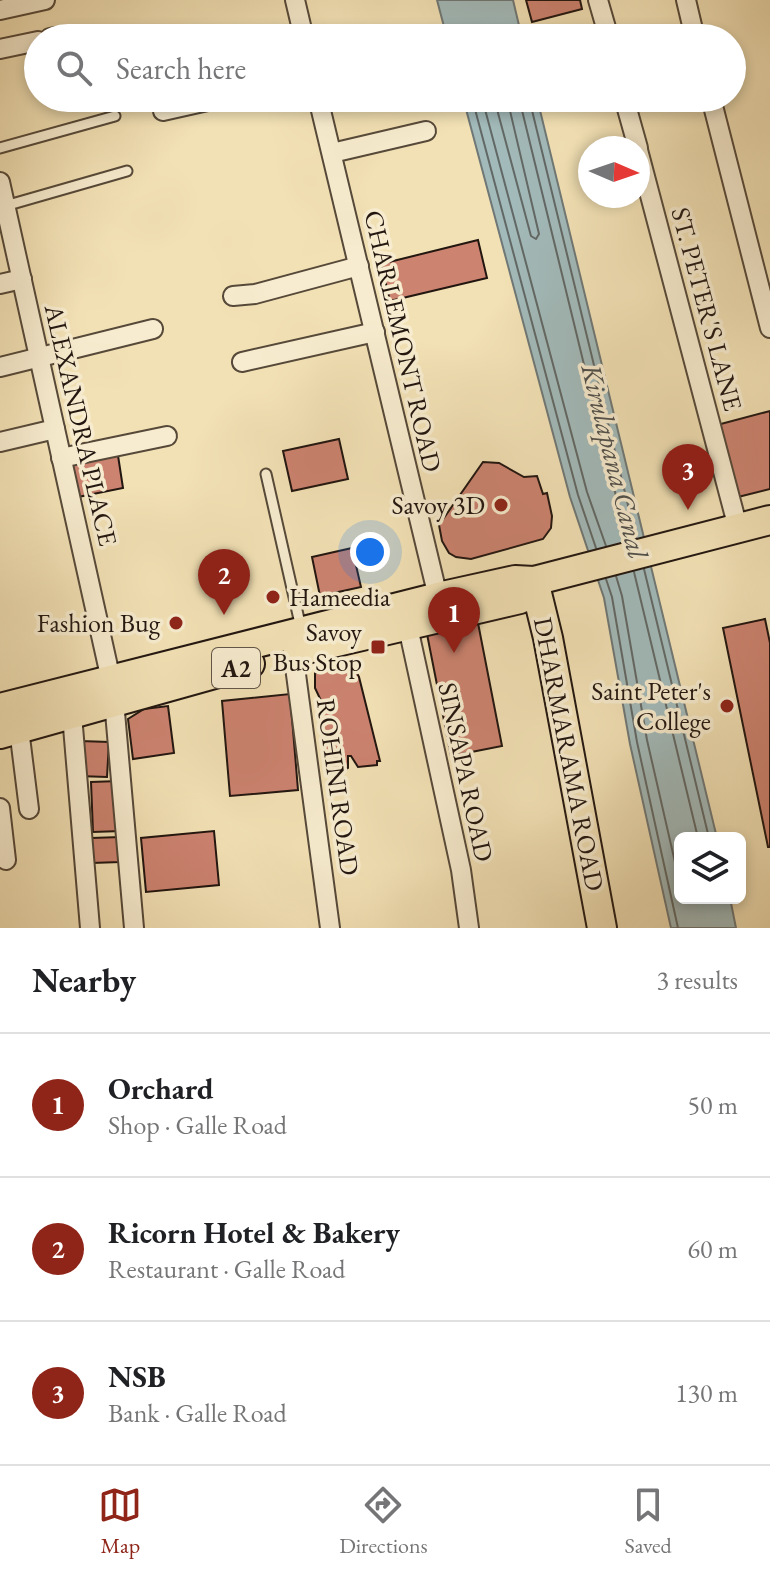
<!DOCTYPE html>
<meta charset="utf-8">
<style>
body{margin:0;font-family:"EB Garamond",serif;background:#f6f6f6;color:#202124}
.controls{position:absolute;right:24px;bottom:24px;display:grid;overflow:hidden;border-radius:12px;box-shadow:0 4px 12px #0003}
.controls button{width:72px;height:72px;display:grid;place-items:center;padding:0;border:0;border-bottom:2px solid #e0e0e0;background:#fff;color:#202124;font:40px sans-serif}
.compass{position:absolute;left:578px;top:136px;width:72px;height:72px;border-radius:50%;background:#fff;box-shadow:0 4px 12px #0003;rotate:92deg}
.you{position:absolute;left:370px;top:552px;width:28px;height:28px;margin:-20px;border:6px solid #fff;border-radius:50%;background:#1a73e8;box-shadow:0 0 0 12px #1a73e833}
.badge{display:grid;place-items:center;width:52px;height:52px;border-radius:50%;background:#8f2418;color:#fff;font-size:26px;font-weight:700}
.pin{position:absolute;translate:-50% -66px;filter:drop-shadow(0 2px 4px #0008)}
.pin::after{content:'';position:absolute;top:42px;width:28px;height:24px;background:inherit;clip-path:polygon(0 0,100% 0,50% 100%)}
.list{margin:0;padding:0;list-style:none}
h2{display:flex;justify-content:space-between;align-items:center;height:104px;margin:0;padding:0 32px;font-size:34px}
h2 small{font-size:26px;font-weight:400;color:#757577}
.list li{display:grid;grid-template-columns:52px 1fr auto;gap:24px;align-items:center;box-sizing:border-box;height:144px;padding:0 32px;border-top:2px solid #e0e0e0}
.list b{display:block;font-size:30px;white-space:nowrap}
.list p{margin:0;font-size:26px;white-space:nowrap;color:#757577}
.list em{font-size:26px;font-style:normal;color:#757577}
.icon{flex:none;width:44px;height:44px;fill:none;stroke:currentColor;stroke-width:2;stroke-linecap:round;stroke-linejoin:round}
.map{position:relative;flex:none;width:770px;height:928px;overflow:hidden}
.search{position:absolute;background:#fff;box-shadow:0 4px 12px #0003;left:24px;right:24px;top:24px;height:88px;display:flex;align-items:center;gap:20px;box-sizing:border-box;padding:0 28px;border-radius:44px;color:#757577;font-size:30px}
.sheet{height:536px;background:#fff}
nav{display:flex;justify-content:space-around;align-items:center;box-sizing:border-box;height:112px;border-top:2px solid #e0e0e0;background:#fff;font-size:22px;color:#757577}
nav a{display:grid;justify-items:center;gap:4px}
nav .on{color:#8f2418}
.map>svg:first-child{display:block}
.water{fill:#a2baba;stroke:#6f7876;stroke-width:2}
.lines{fill:none;stroke-linecap:round;stroke-linejoin:round}
.shore{stroke:#626865;stroke-width:2}
.building{fill:#cc8370;stroke:#221610;stroke-width:2}
.service-casing{stroke:#564939;stroke-width:13}
.minor-casing{stroke:#564939;stroke-width:22}
.trunk-casing{stroke:#221610;stroke-width:32}
.service{stroke:#f7eccf;stroke-width:9}
.minor{stroke:#f7eccf;stroke-width:18}
.trunk{stroke:#f2e1b5;stroke-width:28}
.poi-dot{fill:#8f2418;stroke:#f7eccf;stroke-width:3}
.labels{text-anchor:middle;dominant-baseline:central;stroke-width:7;stroke-linejoin:round;paint-order:stroke}
.shield{fill:#f7eccf;stroke:#625649;stroke-width:2}
.shield-label{font-size:24px;font-weight:bold;fill:#221610}
.street-label{font-size:26px;fill:#221610;stroke:#f7eccf}
.poi-label{font-size:26px;fill:#221610;stroke:#f7eccf;text-anchor:end}
.water-label{font-size:28px;font-style:italic;fill:#4f4f4c;stroke:#f7eccf}
</style>
<div class="map">
<svg width="770" height="928" viewBox="0 0 770 928">
<rect width="100%" height="100%" fill="#f2e1b5"/>
<filter id="stains"><feTurbulence type="fractalNoise" baseFrequency=".0025" numOctaves="4"/><feColorMatrix values="0 0 0 0 .2 0 0 0 0 .09 0 0 0 0 .02 0 0 0 .5 -.17"/></filter>
<radialGradient id="worn" r=".72"><stop offset=".6" stop-color="#630" stop-opacity="0"/><stop offset="1" stop-color="#630" stop-opacity=".3"/></radialGradient>
<g class="water">
<polygon points="437,0 513,0 522,38 447,38"/>
<polygon points="463,98 537,98 717,838 680,838 680,898 730,898 736,928 671,928 630,744 604,598 570,497"/>
</g>
<g class="lines">
<g class="shore">
<polyline points="472,98 578,495 596,548"/>
<polyline points="482,98 587,492 606,546"/>
<polyline points="494,98 531,236 536,239 539,234 507,98"/>
<polyline points="519,98 627,541"/>
<polyline points="529,98 636,538"/>
<polyline points="644,569 709,838"/>
<polyline points="634,572 698,838"/>
<polyline points="616,576 622,596 647,740 680,884"/>
<polyline points="606,579 612,597 637,742 678,928"/>
</g>
</g>
<g class="building">
<polygon points="526,0 580,0 582,9 532,22"/>
<polygon points="478,240 487,278 390,301 381,264"/>
<polygon points="770,411 770,489 734,498 717,425"/>
<polygon points="339,439 348,479 292,491 283,451"/>
<polygon points="117,449 123,488 78,497 70,459"/>
<polygon points="483,462 499,463 524,477 537,476 543,494 547,493 552,516 551,528 543,539 471,559 456,557 449,553 442,541 439,525"/>
<polygon points="352,548 361,587 320,596 312,557"/>
<polygon points="765,619 770,643 770,847 768,847 723,628"/>
<polygon points="478,623 502,746 451,756 427,634"/>
<polygon points="339,667 355,670 359,677 380,761 377,761 377,765 358,767 351,756 348,756 348,768 346,769 332,770 325,763 325,736 321,732 320,717 324,707 315,688 315,673"/>
<polygon points="290,694 298,790 230,796 222,701"/>
<polygon points="168,706 174,753 133,759 128,719 144,709"/>
<polygon points="80,741 109,742 107,777 78,776"/>
<polygon points="119,781 121,831 93,832 91,782"/>
<polygon points="214,831 219,885 146,892 141,838"/>
<polygon points="120,837 120,862 92,863 92,838"/>
</g>
<g class="lines">
<defs>
<g id="service">
<polyline points="0,148 115,116"/>
<polyline points="5,206 127,171"/>
<polyline points="266,474 301,628"/>
</g>
<g id="minor">
<polyline points="295,0 304,38"/>
<polyline points="598,0 609,38"/>
<polyline points="686,0 695,38"/>
<polyline points="0,10 45,0"/>
<polyline points="50,38 55,37"/>
<polyline points="0,49 38,41"/>
<polyline points="318,98 438,597"/>
<polyline points="624,98 638,148"/>
<polyline points="711,98 770,328"/>
<polyline points="163,111 221,98"/>
<polyline points="638,150 738,528"/>
<polyline points="332,153 426,131"/>
<polyline points="0,182 111,680"/>
<polyline points="0,284 22,279"/>
<polyline points="233,296 255,294 359,266"/>
<polyline points="242,362 375,332"/>
<polyline points="0,367 153,329"/>
<polyline points="0,442 55,429"/>
<polyline points="61,458 167,436"/>
<polyline points="408,627 461,870 469,928"/>
<polyline points="293,652 330,928"/>
<polyline points="114,701 134,928"/>
<polyline points="72,715 90,928"/>
<polyline points="19,729 29,809"/>
<polyline points="0,808 6,860"/>
</g>
<g id="trunk">
<polyline points="534,581 548,638 602,928"/>
<polyline points="298,651 520,599 534,581"/>
<polyline points="0,708 438,597 515,580 534,581 770,520"/>
<polyline points="0,734 250,664"/>
</g>
</defs>
<use href="#service" class="service-casing"/>
<use href="#minor" class="minor-casing"/>
<use href="#trunk" class="trunk-casing"/>
<use href="#service" class="service"/>
<use href="#minor" class="minor"/>
<use href="#trunk" class="trunk"/>
</g>
<g class="poi-dot">
<circle cx="501" cy="505" r="8"/>
<circle cx="273" cy="597" r="8"/>
<circle cx="176" cy="623" r="8"/>
<rect x="370" y="639" width="16" height="16" rx="4"/>
<circle cx="727" cy="706" r="8"/>
</g>
<g class="labels">
<rect class="shield" x="212" y="648" width="48" height="40" rx="6"/>
<g class="shield-label">
<text x="236" y="668">A2</text>
</g>
<g class="street-label">
<text transform="translate(707 309) rotate(75)">ST. PETER'S LANE</text>
<text transform="translate(403 341) rotate(77)">CHARLEMONT ROAD</text>
<text transform="translate(81 425) rotate(77)">ALEXANDRA PLACE</text>
<text transform="translate(569 754) rotate(79)">DHARMARAMA ROAD</text>
<text transform="translate(466 772) rotate(78)">SINSAPA ROAD</text>
<text transform="translate(338 787) rotate(82)">ROHINI ROAD</text>
</g>
<g class="poi-label">
<text x="485" y="505">Savoy 3D</text>
<text x="289" y="597" text-anchor="start">Hameedia</text>
<text x="160" y="623">Fashion Bug</text>
<text x="362" y="632">Savoy<tspan x="362" dy="30">Bus Stop</tspan></text>
<text x="711" y="691">Saint Peter's<tspan x="711" dy="30">College</tspan></text>
</g>
<g class="water-label">
<text transform="translate(615 461) rotate(76)">Kirulapana Canal</text>
</g>
</g>
<rect width="100%" height="100%" filter="url(#stains)"/>
<rect width="100%" height="100%" fill="url(#worn)"/>
</svg>
<div class="controls">
<button><svg class="icon" aria-label="layers" viewBox="0 0 24 24"><path d="M12 4l9 5-9 5-9-5zM3 14l9 5 9-5"/></svg></button>
</div>
<svg class="compass" viewBox="-18 -18 36 36"><path d="M0-13l5 13h-10z" fill="#e53935"/><path d="M0 13l5-13h-10z" fill="#757577"/></svg>
<div class="you"></div>
<div class="pin badge" style="left:454px;top:653px">1</div>
<div class="pin badge" style="left:224px;top:615px">2</div>
<div class="pin badge" style="left:688px;top:510px">3</div>
<div class="search"><svg class="icon" aria-label="search" viewBox="0 0 24 24"><circle cx="10" cy="10" r="6"/><path d="M15 15l6 6"/></svg>Search here</div>
</div>
<section class="sheet">
<h2>Nearby<small>3 results</small></h2>
<ul class="list">
<li><span class="badge">1</span><div><b>Orchard</b><p>Shop · Galle Road</p></div><em>50 m</em></li>
<li><span class="badge">2</span><div><b>Ricorn Hotel &amp; Bakery</b><p>Restaurant · Galle Road</p></div><em>60 m</em></li>
<li><span class="badge">3</span><div><b>NSB</b><p>Bank · Galle Road</p></div><em>130 m</em></li>
</ul>
</section>
<nav>
<a class="on"><svg class="icon" aria-label="map" viewBox="0 0 24 24"><path d="M3 6l6-2 6 2 6-2v14l-6 2-6-2-6 2zM9 4v14M15 6v14"/></svg>Map</a>
<a><svg class="icon" aria-label="directions" viewBox="0 0 24 24"><path d="M12 3l9 9-9 9-9-9zM9 14v-3h6M13 9l2 2-2 2"/></svg>Directions</a>
<a><svg class="icon" aria-label="saved" viewBox="0 0 24 24"><path d="M7 4h10v16l-5-4-5 4z"/></svg>Saved</a>
</nav>
